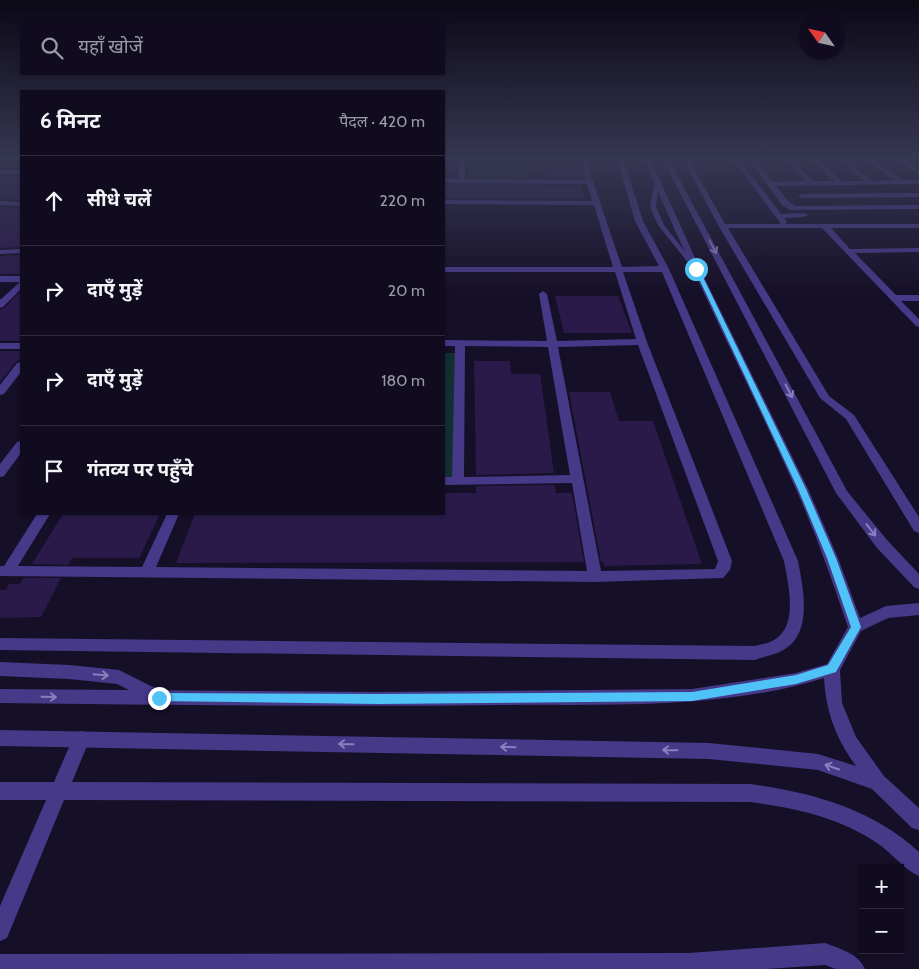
<!DOCTYPE html>
<html lang="hi">
<meta charset="utf-8">
<style>
body{margin:0;font-family:Cabin,"Noto Sans Devanagari",sans-serif;background:#1e192b;color:#f1f3f6}
.controls{position:absolute;right:15px;bottom:15px;display:grid;overflow:hidden;border-radius:0px;box-shadow:0 1px 4px #0004}
.controls button{width:45px;height:45px;display:grid;place-items:center;padding:0;border:0;border-bottom:1px solid #302b3c;background:#100b1e;color:#f1f3f6;font:25px sans-serif}
.compass{position:absolute;left:799px;top:15px;width:45px;height:45px;border-radius:50%;background:#100b1e;box-shadow:0 1px 4px #0004;rotate:304deg}
.stop{position:absolute;width:15px;height:15px;margin:-11px;border:4px solid #4fc3f7;border-radius:50%;background:#fff}
.stop.end{background:#4fc3f7;border-color:#fff;box-shadow:0 1px 5px #0008}
.list{margin:0;padding:0;list-style:none}
h2{display:flex;justify-content:space-between;align-items:center;height:65px;margin:0;padding:0 20px;font-size:21px}
h2 small{font-size:16px;font-weight:400;color:#9c9ba4}
.list li{display:grid;grid-template-columns:32px 1fr auto;gap:15px;align-items:center;box-sizing:border-box;height:90px;padding:0 20px;border-top:1px solid #302b3c}
.list b{display:block;font-size:19px;white-space:nowrap}
.list em{font-size:16px;font-style:normal;color:#9c9ba4}
.icon{flex:none;width:28px;height:28px;fill:none;stroke:currentColor;stroke-width:2;stroke-linecap:round;stroke-linejoin:round}
.map{position:relative;flex:none;width:919px;height:969px;overflow:hidden}
.search{position:absolute;background:#100b1e;box-shadow:0 1px 4px #0004;left:20px;top:20px;width:425px;height:55px;display:flex;align-items:center;gap:12px;box-sizing:border-box;padding:0 18px;border-radius:0px;color:#9c9ba4;font-size:19px}
.panel{position:absolute;background:#100b1e;box-shadow:0 1px 4px #0004;left:20px;top:90px;width:425px;height:425px;border-radius:0px}
.map>svg:first-child{display:block}
.green{fill:#122f32}
.building{fill:#291a49}
.lines{fill:none;stroke-linecap:round;stroke-linejoin:round}
.service{fill:#453988;fill-rule:evenodd}
.minor{fill:#453988;fill-rule:evenodd}
.tertiary{fill:#453988;fill-rule:evenodd}
.oneway{stroke:#8a7fbe}
.route{fill:#4fc3f7}
</style>
<div class="map">
<svg width="919" height="969" viewBox="0 0 919 969">
<rect width="100%" height="100%" fill="#160f28"/>
<g class="green">
<polygon points="469,159 525,160 528,178 469,178"/>
<polygon points="444,353 456,353 452,477 444,477"/>
</g>
<g class="building">
<polygon points="542,158 577,158 583,178 547,178"/>
<polygon points="0,176 21,176 21,200 0,199"/>
<polygon points="444,185 581,186 585,199 444,198"/>
<polygon points="0,207 21,208 21,247 0,248"/>
<polygon points="21,255 21,274 0,274 0,256"/>
<polygon points="21,291 21,341 0,341 0,310 4,308"/>
<polygon points="555,296 618,296 632,333 564,333"/>
<polygon points="0,351 21,351 21,359 16,362 0,382"/>
<polygon points="474,361 510,361 511,374 540,374 554,473 476,475"/>
<polygon points="569,392 610,392 619,421 653,421 702,564 604,566 604,562 601,562"/>
<polygon points="555,485 556,493 572,493 584,562 176,563 195,514 444,514 444,493 476,493 476,486"/>
<polygon points="63,514 160,514 139,558 72,558 68,565 32,564"/>
<polygon points="23,578 61,578 41,617 0,618 0,590 6,590 9,584 20,584"/>
</g>
<g class="lines">
<polygon class="service" points="657,178 659,179 656,207 664,225 698,268 698,270 694,270 658,225 650,207 655,179"/>
<g class="minor">
<path d="M459,158H465V179L586,180L579,158H585L622,267L659,266L635,221L617,158H623L643,221L669,269L798,561C803,587 813,632 785,649C776,655 765,656 755,660L0,650V638L755,646C761,644 768,644 774,640C799,626 788,583 784,561L662,272H623L647,342L732,561L730,570L723,578L595,582L0,576V566H4L37,514H50L18,566L142,567L167,514H179L156,567L587,571L572,483L444,485V477H452L455,346H444V340L547,341L539,294L543,291L547,294L557,341L636,339L615,272H444V267H613L594,205L444,204V200L592,201L587,184L444,183V179H459ZM638,345L718,561L715,569L601,571L558,347ZM465,346L548,347L570,475L464,477Z"/>
<polygon points="482,158 535,158 532,160 485,160"/>
<polygon points="682,158 688,158 725,224 781,224 732,158 738,158 781,214 804,213 808,215 804,217 784,218 787,222 785,224 919,224 919,228 831,228 850,249 919,248 919,252 855,253 896,295 919,295 919,301 901,301 919,319 919,327 916,326 822,228 728,228 829,396 854,415 919,517 919,533 914,531 846,419 820,398 721,230"/>
<polygon points="748,158 754,158 773,182 806,181 784,158 791,158 813,181 834,181 811,158 818,158 842,181 864,181 837,158 844,158 872,181 893,180 864,158 871,158 902,180 919,180 919,184 776,186 788,201 795,206 919,205 919,209 790,210 782,205"/>
<polygon points="896,158 903,158 919,170 919,175"/>
<rect x="0" y="170" width="21" height="4"/>
<polygon points="919,193 919,197 802,198 798,196 802,194"/>
<polygon points="0,201 21,202 21,206 0,205"/>
<polygon points="21,249 21,253 0,254 0,250"/>
<polygon points="0,276 21,276 21,289 3,307 0,308 0,300 20,282 0,282"/>
<rect x="0" y="343" width="21" height="6"/>
<polygon points="21,362 21,372 4,394 0,395 0,385 17,363"/>
<polygon points="21,441 21,453 4,476 0,477 0,464 17,442"/>
<polygon points="0,662 69,665 119,670 165,693 167,698 165,703 159,705 117,684 69,679 0,676"/>
<path d="M81,731L87,733L90,739L72,782L750,784C811,792 873,809 919,852V876C903,869 891,852 877,843C839,817 794,808 750,802L64,800L7,938L0,941V906L46,800H0V782H54L75,733Z"/>
<path d="M825,943C840,949 858,953 865,969H836L825,965L767,969H0V954L689,953Z"/>
</g>
<g class="tertiary">
<path d="M644,158H650L700,269L808,489L838,558L860,618L886,606L919,603V615L888,618L861,631L840,670L842,703L856,737L884,776L919,808V830L912,828L872,789L818,770L709,759L0,746V730L709,743L818,754L856,766C836,738 826,713 824,678C721,710 610,704 503,705C335,707 168,705 0,703V689L378,692L692,689L796,673L827,664L848,627C832,580 816,534 796,489C746,378 690,270 644,158Z"/>
<polygon points="662,158 668,158 847,491 887,540 919,574 919,589 914,587 877,548 836,493"/>
</g>
</g>
<defs><path id="oneway-shaft" d="M-6 0H5M1.5-3L5.5 0L1.5 3" fill="none" stroke-width="1.6" stroke-linecap="round" stroke-linejoin="round" transform="scale(1.25)"/></defs>
<g class="oneway">
<use href="#oneway-shaft" transform="translate(713 247) rotate(62)"/>
<use href="#oneway-shaft" transform="translate(789 391) rotate(62)"/>
<use href="#oneway-shaft" transform="translate(871 530) rotate(52)"/>
<use href="#oneway-shaft" transform="translate(101 675) rotate(5)"/>
<use href="#oneway-shaft" transform="translate(49 697) rotate(1)"/>
<use href="#oneway-shaft" transform="translate(346 744) rotate(-179)"/>
<use href="#oneway-shaft" transform="translate(508 747) rotate(-179)"/>
<use href="#oneway-shaft" transform="translate(670 750) rotate(-179)"/>
<use href="#oneway-shaft" transform="translate(832 767) rotate(-161)"/>
</g>
<linearGradient id="sky" x2="0" y2="1"><stop stop-color="#0c0816"/><stop offset="0.54" stop-color="#363753"/><stop offset="1" stop-color="#363753" stop-opacity="0"/></linearGradient>
<rect width="919" height="294" fill="url(#sky)"/>
<polygon class="route" points="694,268 699,269 806,489 836,558 861,627 836,672 796,684 692,701 378,704 155,701 153,698 159,693 378,694 692,692 796,675 828,665 851,627 827,558 798,489"/>
</svg>
<div class="controls">
<button>+</button>
<button>−</button>
</div>
<svg class="compass" viewBox="-18 -18 36 36"><path d="M0-13l5 13h-10z" fill="#e53935"/><path d="M0 13l5-13h-10z" fill="#9c9ba4"/></svg>
<div class="stop" style="left:696px;top:269px"></div>
<div class="stop end" style="left:159px;top:698px"></div>
<div class="search"><svg class="icon" aria-label="search" viewBox="0 0 24 24"><circle cx="10" cy="10" r="6"/><path d="M15 15l6 6"/></svg>यहाँ खोजें</div>
<section class="panel">
<h2>6 मिनट<small>पैदल · 420 m</small></h2>
<ul class="list">
<li><svg class="icon" aria-label="ahead" viewBox="0 0 24 24"><path d="M12 20V5M6 11l6-6 6 6"/></svg><div><b>सीधे चलें</b></div><em>220 m</em></li>
<li><svg class="icon" aria-label="right" viewBox="0 0 24 24"><path d="M7 20v-9h11M14 6l5 5-5 5"/></svg><div><b>दाएँ मुड़ें</b></div><em>20 m</em></li>
<li><svg class="icon" aria-label="right" viewBox="0 0 24 24"><path d="M7 20v-9h11M14 6l5 5-5 5"/></svg><div><b>दाएँ मुड़ें</b></div><em>180 m</em></li>
<li><svg class="icon" aria-label="arrive" viewBox="0 0 24 24"><path d="M6 21V4h12l-3 4 3 4H6"/></svg><div><b>गंतव्य पर पहुँचे</b></div></li>
</ul>
</section>
</div>
